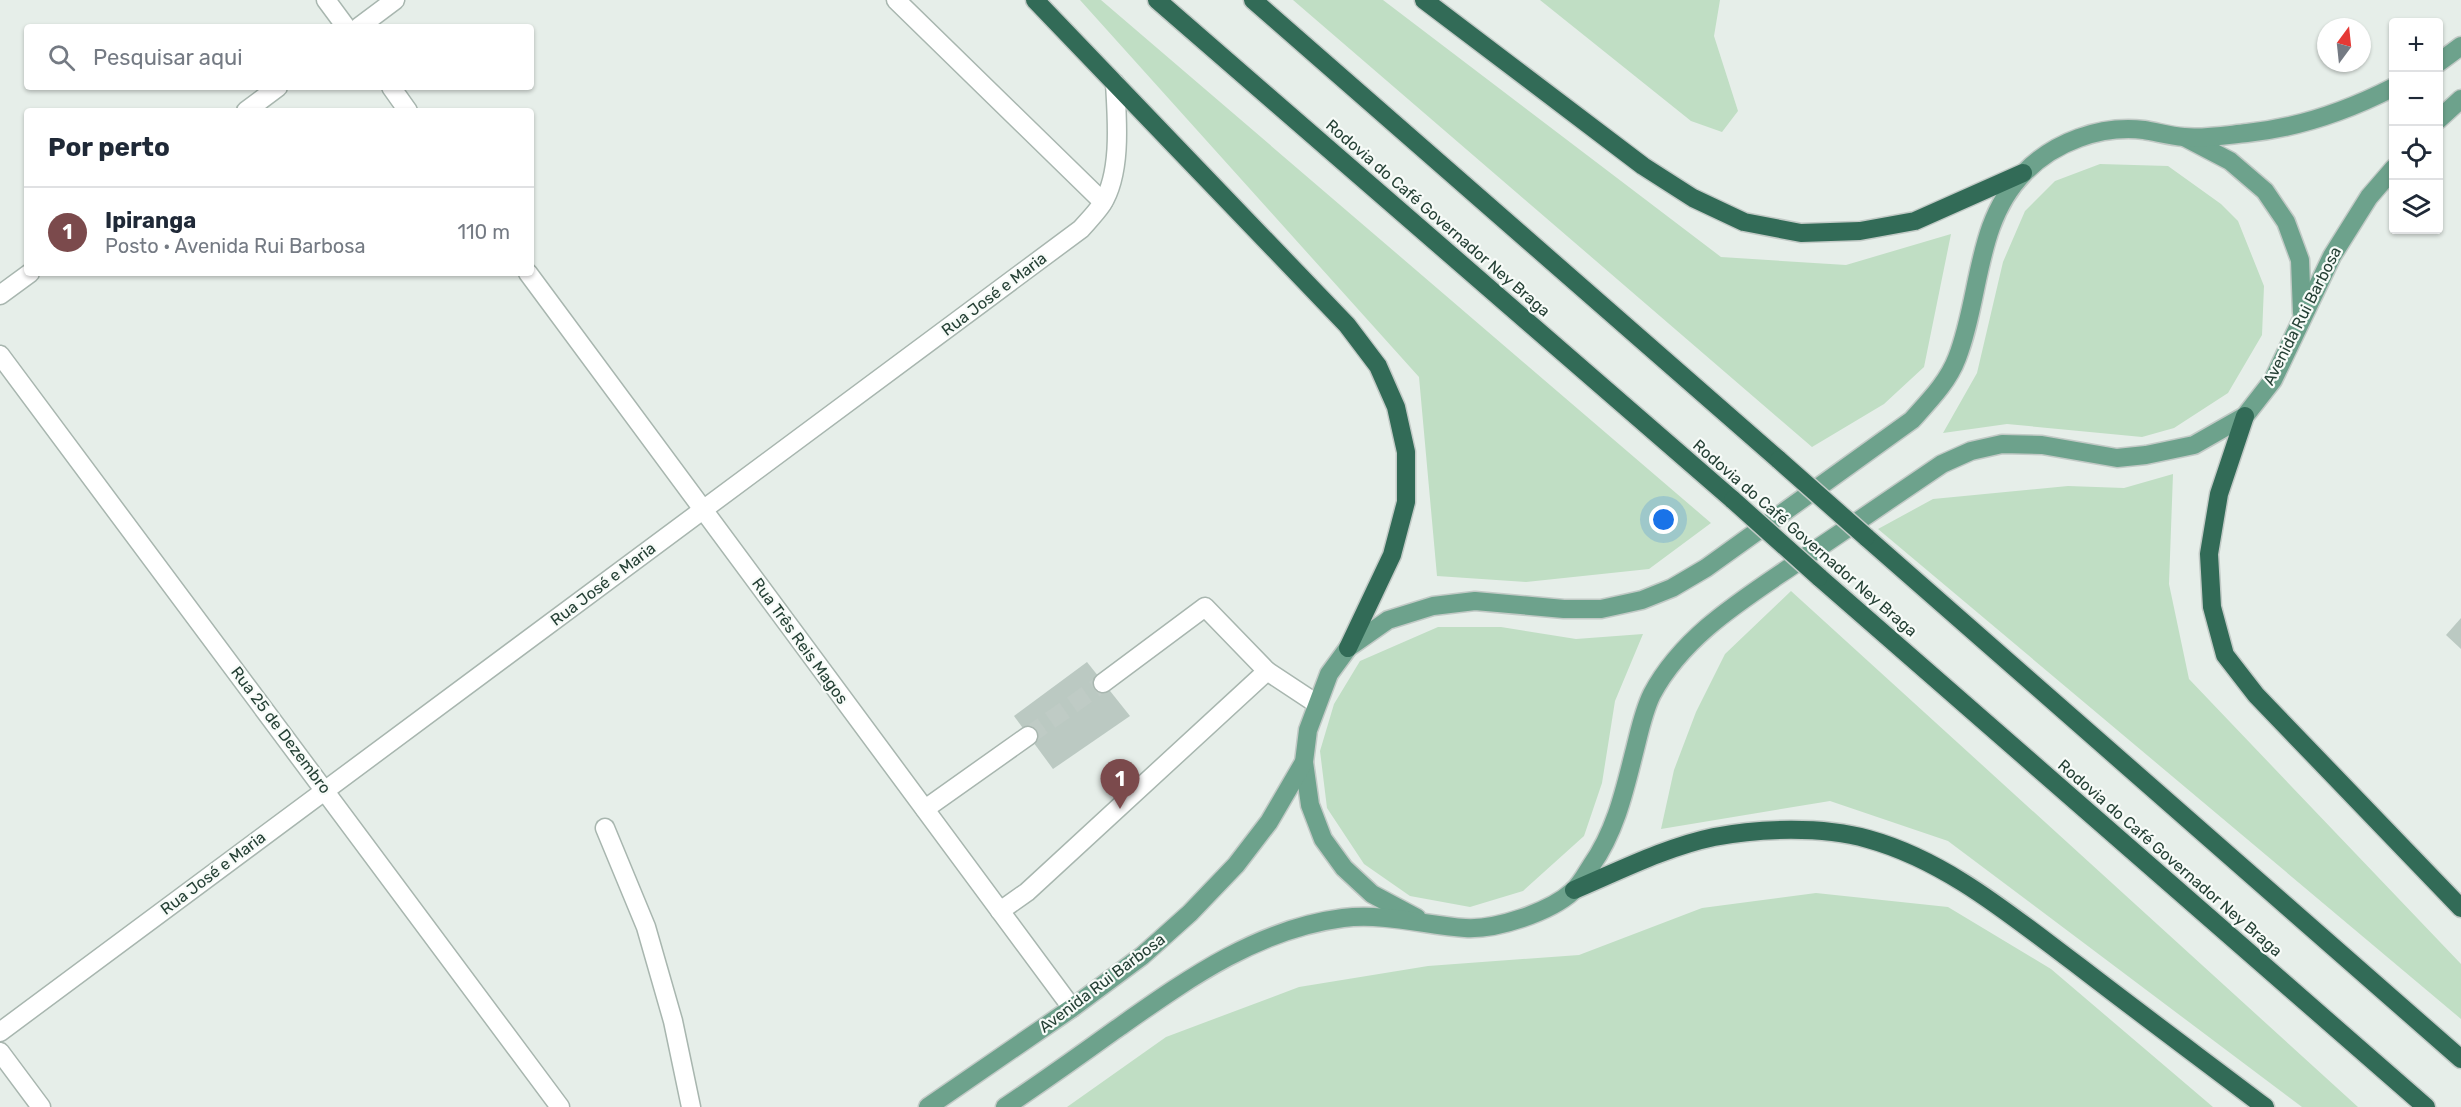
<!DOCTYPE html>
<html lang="pt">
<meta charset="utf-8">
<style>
body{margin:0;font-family:Rubik,sans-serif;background:#f2f2f3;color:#1f2937}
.controls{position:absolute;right:18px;top:18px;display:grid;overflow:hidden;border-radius:6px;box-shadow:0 2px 4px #0004}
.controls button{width:54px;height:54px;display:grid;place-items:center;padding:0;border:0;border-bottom:2px solid #e0e1e3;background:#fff;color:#1f2937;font:30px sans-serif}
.compass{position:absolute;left:2317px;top:18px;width:54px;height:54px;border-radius:50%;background:#fff;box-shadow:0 2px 4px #0004;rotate:15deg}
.you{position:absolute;left:1664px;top:520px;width:21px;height:21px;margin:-15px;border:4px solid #fff;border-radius:50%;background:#1a73e8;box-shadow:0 0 0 9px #1a73e833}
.badge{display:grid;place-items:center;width:39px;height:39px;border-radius:50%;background:#7b4a4c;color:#fff;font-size:20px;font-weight:700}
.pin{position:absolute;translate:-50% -50px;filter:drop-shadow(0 2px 3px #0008)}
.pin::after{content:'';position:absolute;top:32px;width:21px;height:18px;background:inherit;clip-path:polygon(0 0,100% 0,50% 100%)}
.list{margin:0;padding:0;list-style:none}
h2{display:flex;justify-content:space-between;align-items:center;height:78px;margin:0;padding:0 24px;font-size:26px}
h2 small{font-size:20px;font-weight:400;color:#747a83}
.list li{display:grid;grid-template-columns:39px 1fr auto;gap:18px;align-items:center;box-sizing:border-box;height:90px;padding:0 24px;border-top:2px solid #e0e1e3}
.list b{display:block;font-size:22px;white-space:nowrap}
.list p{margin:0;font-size:20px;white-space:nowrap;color:#747a83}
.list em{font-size:20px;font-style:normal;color:#747a83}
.icon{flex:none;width:33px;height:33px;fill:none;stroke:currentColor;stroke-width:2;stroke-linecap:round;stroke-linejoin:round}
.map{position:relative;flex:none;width:2461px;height:1107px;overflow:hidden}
.search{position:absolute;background:#fff;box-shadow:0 2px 4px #0004;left:24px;top:24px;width:510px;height:66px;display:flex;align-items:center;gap:15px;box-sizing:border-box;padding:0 21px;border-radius:6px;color:#747a83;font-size:22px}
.panel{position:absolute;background:#fff;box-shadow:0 2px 4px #0004;left:24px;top:108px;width:510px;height:168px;border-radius:6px}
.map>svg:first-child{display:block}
.green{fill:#c0dec4}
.building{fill:#bbc9c2}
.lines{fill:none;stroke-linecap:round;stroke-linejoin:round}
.minor-tunnel{stroke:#bfcbc5;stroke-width:18;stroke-dasharray:18 9;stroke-linecap:butt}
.minor-casing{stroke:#a8b6af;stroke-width:21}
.major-casing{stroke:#c2cac6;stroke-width:21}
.highway-casing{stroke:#c2cac6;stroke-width:21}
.minor{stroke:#fff;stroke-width:18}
.major{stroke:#6da28c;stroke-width:18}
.highway{stroke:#326b57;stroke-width:18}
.highway-bridge-casing{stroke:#c2cac6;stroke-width:21;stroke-linecap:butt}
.highway-bridge{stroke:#326b57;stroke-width:18}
.labels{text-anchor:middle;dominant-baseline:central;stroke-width:4.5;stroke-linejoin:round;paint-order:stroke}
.street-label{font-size:16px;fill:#254035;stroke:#f7fbf8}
</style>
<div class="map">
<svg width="2461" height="1107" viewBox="0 0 2461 1107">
<rect width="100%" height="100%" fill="#e6eee9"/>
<g class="green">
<polygon points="1080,0 1101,0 1711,523 1649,569 1526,582 1437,576 1419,377"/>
<polygon points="1293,0 1383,0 1721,257 1846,265 1951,234 1924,367 1884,404 1812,447"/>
<polygon points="1540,0 1720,0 1714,36 1738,111 1722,132 1691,121"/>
<polygon points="2100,164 2168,166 2221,204 2238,221 2264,286 2262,335 2228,393 2174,428 2142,437 2007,424 1943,433 1977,373 2003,262 2025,211 2055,181"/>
<polygon points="2173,474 2169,584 2189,679 2461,964 2461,1019 1878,529 1933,499 2068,486 2124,488"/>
<polygon points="1791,591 2358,1107 2302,1107 1948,841 1830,801 1661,829 1674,770 1696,712 1725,654"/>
<polygon points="1438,627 1501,627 1576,639 1643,634 1615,701 1602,783 1584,836 1523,891 1470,907 1410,896 1364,864 1327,808 1320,751 1334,704 1360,661"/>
<polygon points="1816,893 1948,907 2051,969 2213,1107 1067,1107 1166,1037 1299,987 1428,966 1579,955 1702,908"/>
</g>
<g class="building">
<polygon points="2461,618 2461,649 2446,635"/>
<polygon points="1087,662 1130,716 1053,769 1014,716"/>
</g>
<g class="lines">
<polyline class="minor-tunnel" points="1028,736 1103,683"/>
<defs>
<g id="minor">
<polyline points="326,0 346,27"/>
<polyline points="896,0 1103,202"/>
<polyline points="359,27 395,0"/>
<polyline points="391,87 408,111"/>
<polyline points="246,111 278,87"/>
<polyline points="528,273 1072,1008"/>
<polyline points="0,295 30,273"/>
<polyline points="0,355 560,1107"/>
<polyline points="1103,683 1205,607 1267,671"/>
<polyline points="925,809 1028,736"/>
<polyline points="605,828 646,927 673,1021 691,1107"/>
<polyline points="1000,911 1027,892 1267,671 1317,704"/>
<path d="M0,1032L1081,229C1088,221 1096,213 1102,204C1122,173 1117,118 1115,83"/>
<polyline points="0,1052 41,1107"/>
</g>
<g id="major">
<polyline points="2438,63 2461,46"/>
<polyline points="2438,120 2461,99"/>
<polyline points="2186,138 2230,161 2265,191 2286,222 2300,260 2302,313"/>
<polyline points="1304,762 1310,805 1323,839 1344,868 1372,894 1417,918"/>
<path d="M928,1107L1072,1008L1142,956L1190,913L1236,865L1269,822L1304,762L1308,730L1329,674L1348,648L1388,620L1433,606L1475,601L1564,609H1601L1642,600L1672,588L1706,568L1912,420C1929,401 1948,382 1957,358C1981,297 1975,222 2024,173C2054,142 2100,125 2144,130C2157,132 2170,136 2184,137C2204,139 2227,135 2247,133C2297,128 2349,110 2394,87"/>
<path d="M1005,1107C1042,1082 1079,1056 1115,1030C1185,981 1256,929 1343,918C1384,913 1425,925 1465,928C1496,930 1550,912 1573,891C1580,885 1586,874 1591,866C1615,832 1624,793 1634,753C1639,734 1643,712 1652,694C1685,632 1749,596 1805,557C1851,526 1896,495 1942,464L1971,451L2002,444L2042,445L2117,458L2146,455L2194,445L2245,416L2273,380L2332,256L2369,197L2394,168"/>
</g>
<g id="highway">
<polyline points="1035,0 1347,325 1378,366 1396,407 1406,452 1406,502 1392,555 1348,648"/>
<polyline points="1157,0 1733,500"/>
<polyline points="1253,0 1779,460"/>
<polyline points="1424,0 1643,166 1693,198 1744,222 1801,233 1860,231 1915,221 2023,173"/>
<polyline points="2245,416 2219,494 2209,554 2212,607 2225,655 2256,695 2461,908"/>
<polyline points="1866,537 2461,1059"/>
<polyline points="1819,577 2426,1107"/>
<path d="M1574,890C1619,871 1666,847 1714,837C1759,828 1823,826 1868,839C1948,861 2014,918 2080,967C2141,1014 2203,1060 2265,1107"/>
</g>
</defs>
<use href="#minor" class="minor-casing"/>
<use href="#major" class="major-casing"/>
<use href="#highway" class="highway-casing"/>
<use href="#minor" class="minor"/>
<use href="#major" class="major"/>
<use href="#highway" class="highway"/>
<defs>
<g id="highway-bridge">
<polyline points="1779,460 1866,537"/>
<polyline points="1733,500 1819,577"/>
</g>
</defs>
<use href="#highway-bridge" class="highway-bridge-casing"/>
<use href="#highway-bridge" class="highway-bridge"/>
</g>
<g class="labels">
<g class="street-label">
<text transform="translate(1438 218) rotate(41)">Rodovia do Café Governador Ney Braga</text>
<text transform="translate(994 294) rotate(-37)">Rua José e Maria</text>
<text transform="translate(2302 316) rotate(-63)">Avenida Rui Barbosa</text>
<text transform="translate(1805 538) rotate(41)">Rodovia do Café Governador Ney Braga</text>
<text transform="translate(603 584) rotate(-37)">Rua José e Maria</text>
<text transform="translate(800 641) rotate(54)">Rua Três Reis Magos</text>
<text transform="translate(281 730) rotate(53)">Rua 25 de Dezembro</text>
<text transform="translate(2170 858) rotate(41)">Rodovia do Café Governador Ney Braga</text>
<text transform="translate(213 873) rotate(-37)">Rua José e Maria</text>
<text transform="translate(1102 983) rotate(-37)">Avenida Rui Barbosa</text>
</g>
</g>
</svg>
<div class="controls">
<button>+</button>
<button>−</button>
<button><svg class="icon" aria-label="locate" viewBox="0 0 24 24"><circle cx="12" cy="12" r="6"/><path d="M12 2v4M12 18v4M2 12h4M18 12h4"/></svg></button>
<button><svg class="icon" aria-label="layers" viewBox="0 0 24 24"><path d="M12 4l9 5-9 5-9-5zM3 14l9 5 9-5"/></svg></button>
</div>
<svg class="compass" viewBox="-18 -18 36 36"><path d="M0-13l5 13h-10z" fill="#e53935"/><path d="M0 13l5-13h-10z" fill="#747a83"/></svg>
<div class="you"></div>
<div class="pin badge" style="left:1120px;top:809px">1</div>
<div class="search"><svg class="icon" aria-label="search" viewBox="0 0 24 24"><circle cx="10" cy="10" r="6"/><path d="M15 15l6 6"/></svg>Pesquisar aqui</div>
<section class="panel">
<h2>Por perto<small></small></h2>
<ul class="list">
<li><span class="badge">1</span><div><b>Ipiranga</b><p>Posto · Avenida Rui Barbosa</p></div><em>110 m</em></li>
</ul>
</section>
</div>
